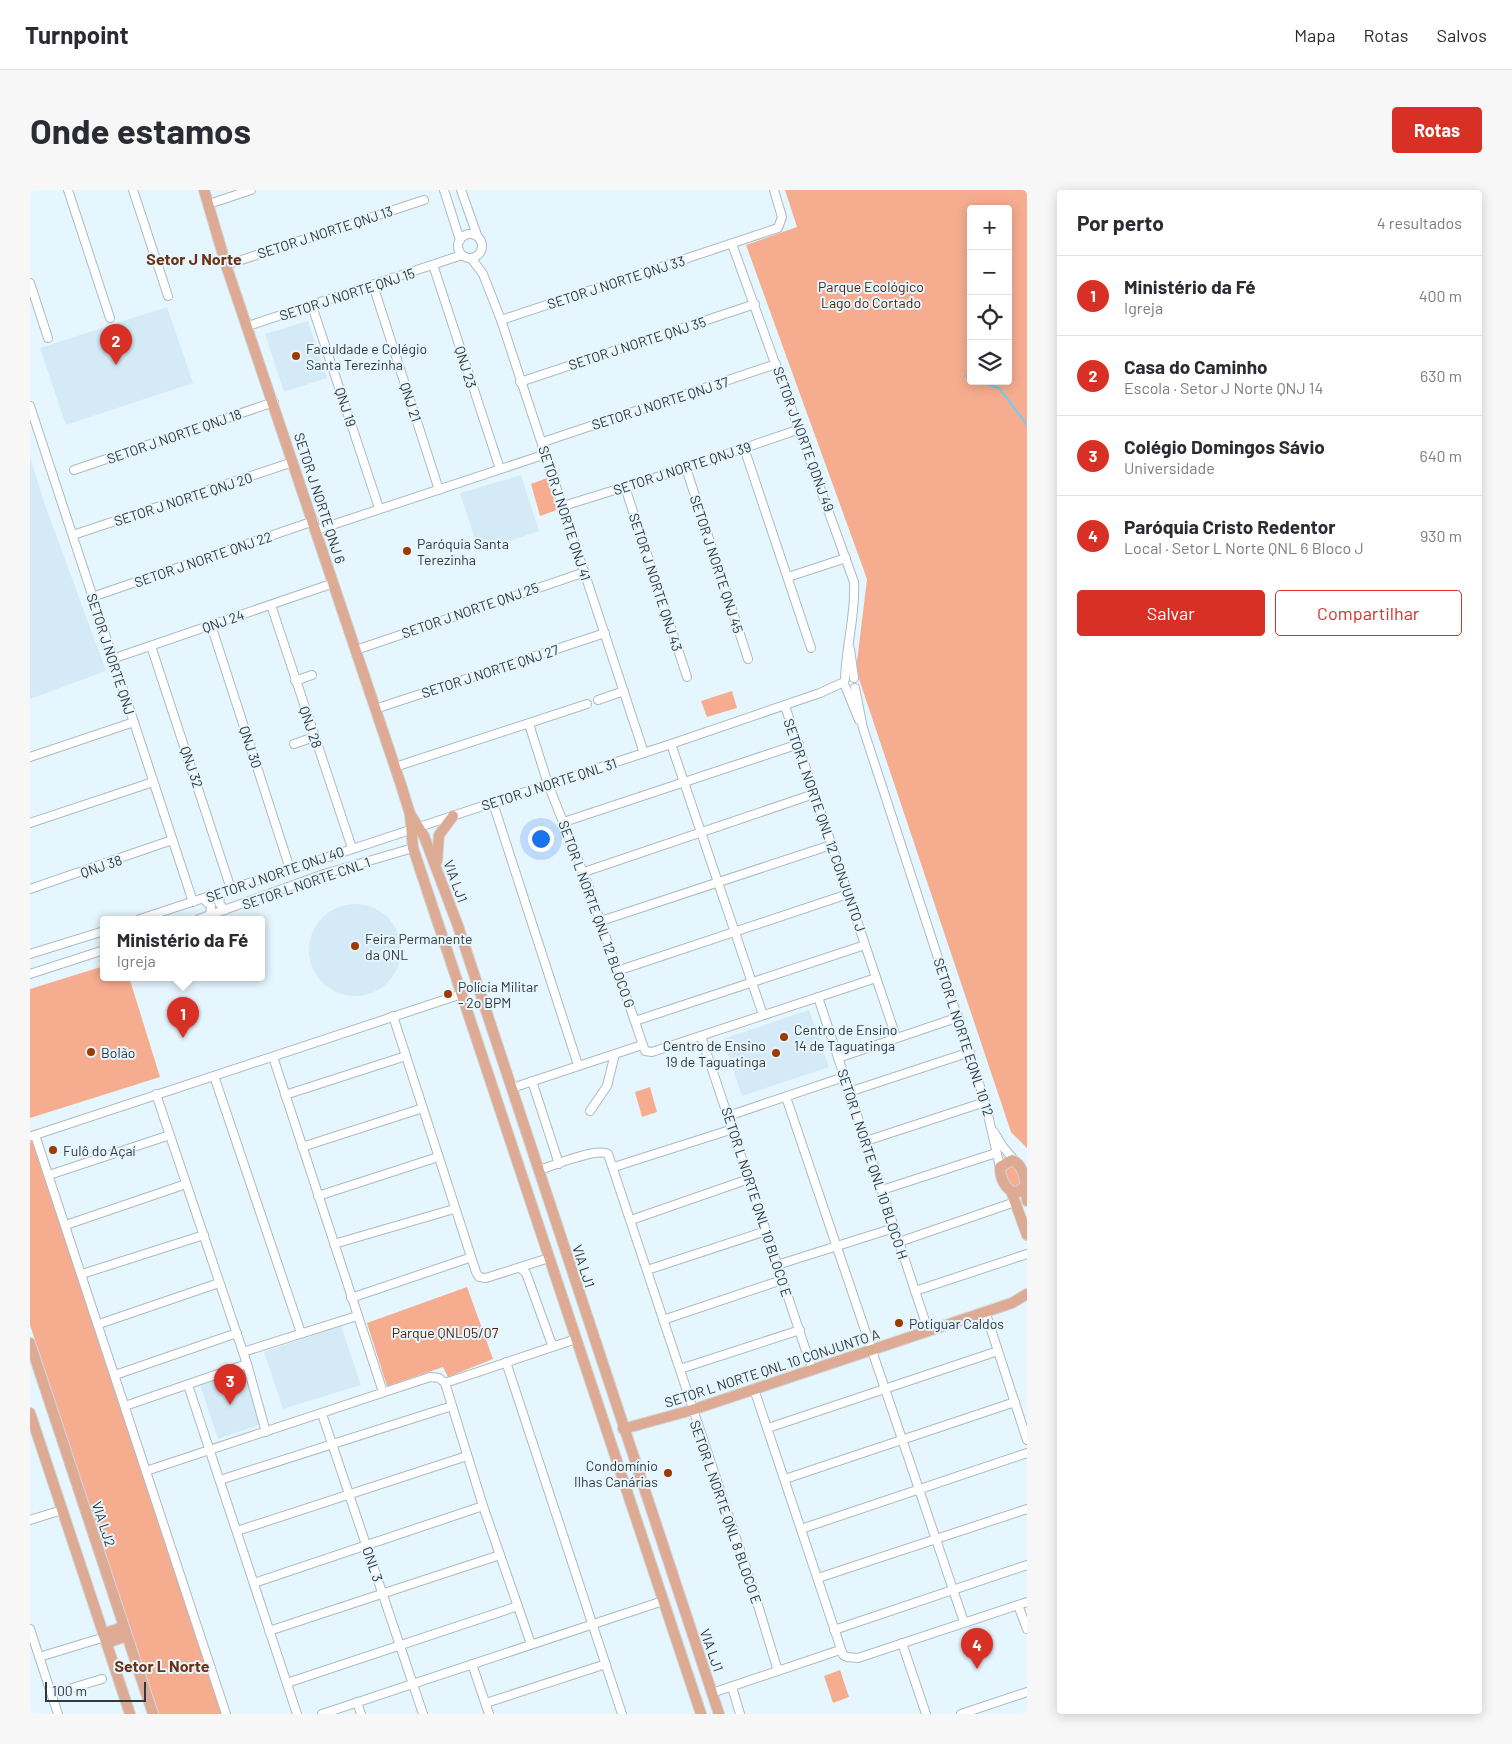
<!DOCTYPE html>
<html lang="pt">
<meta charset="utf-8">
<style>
body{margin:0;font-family:Barlow,sans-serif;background:#f7f7f7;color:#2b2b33}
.controls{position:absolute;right:15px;top:15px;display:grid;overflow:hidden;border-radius:5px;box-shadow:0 2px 12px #0003}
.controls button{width:45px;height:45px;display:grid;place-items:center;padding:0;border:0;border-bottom:1px solid #e1e1e2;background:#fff;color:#2b2b33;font:25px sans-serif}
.scale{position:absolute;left:15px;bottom:12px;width:101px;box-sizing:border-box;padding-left:5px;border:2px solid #32383b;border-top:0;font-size:14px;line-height:18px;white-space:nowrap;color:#32383b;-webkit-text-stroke:4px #e6f6fe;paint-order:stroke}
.you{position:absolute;left:510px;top:648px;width:18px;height:18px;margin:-12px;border:4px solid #fff;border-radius:50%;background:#1a73e8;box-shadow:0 0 0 8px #1a73e833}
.badge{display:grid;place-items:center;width:32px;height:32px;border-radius:50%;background:#d93025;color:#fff;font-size:16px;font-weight:700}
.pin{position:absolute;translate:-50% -41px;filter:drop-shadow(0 1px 2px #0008)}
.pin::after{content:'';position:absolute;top:26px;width:18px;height:15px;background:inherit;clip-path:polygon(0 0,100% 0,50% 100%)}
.popup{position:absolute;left:70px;top:726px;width:165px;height:65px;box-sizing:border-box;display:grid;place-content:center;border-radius:5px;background:#fff;filter:drop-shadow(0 1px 4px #0005);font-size:16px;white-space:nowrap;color:#7c7c81}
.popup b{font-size:19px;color:#2b2b33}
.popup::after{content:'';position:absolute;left:50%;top:100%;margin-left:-10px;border:10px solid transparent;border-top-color:#fff}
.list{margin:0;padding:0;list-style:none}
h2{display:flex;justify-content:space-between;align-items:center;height:65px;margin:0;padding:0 20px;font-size:21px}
h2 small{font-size:16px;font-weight:400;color:#7c7c81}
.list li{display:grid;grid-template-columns:32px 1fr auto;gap:15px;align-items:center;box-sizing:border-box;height:80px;padding:0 20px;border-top:1px solid #e1e1e2}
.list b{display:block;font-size:19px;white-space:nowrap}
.list p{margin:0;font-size:16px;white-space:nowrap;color:#7c7c81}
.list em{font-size:16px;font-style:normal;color:#7c7c81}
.actions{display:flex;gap:10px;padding:15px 20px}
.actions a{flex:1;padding:11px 0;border:1px solid #d93025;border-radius:5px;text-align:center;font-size:18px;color:#d93025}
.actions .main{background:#d93025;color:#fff}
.icon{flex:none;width:28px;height:28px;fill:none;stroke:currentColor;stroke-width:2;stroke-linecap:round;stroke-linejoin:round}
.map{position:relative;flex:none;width:997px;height:1524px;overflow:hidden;border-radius:5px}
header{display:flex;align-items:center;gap:30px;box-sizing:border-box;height:70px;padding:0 25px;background:#fff;border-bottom:1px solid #e1e1e2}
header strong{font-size:24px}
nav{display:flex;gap:28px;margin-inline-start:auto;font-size:18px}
.intro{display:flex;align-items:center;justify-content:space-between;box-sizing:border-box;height:120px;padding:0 30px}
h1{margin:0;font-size:35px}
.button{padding:12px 22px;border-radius:5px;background:#d93025;color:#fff;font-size:18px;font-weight:700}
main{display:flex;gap:30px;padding:0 30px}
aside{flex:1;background:#fff;border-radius:5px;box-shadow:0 2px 12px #0003}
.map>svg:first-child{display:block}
.built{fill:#d4ebf7}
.green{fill:#f6ad8f;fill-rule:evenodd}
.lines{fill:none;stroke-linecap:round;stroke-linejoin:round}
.stream{stroke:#6ecdf8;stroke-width:2}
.minor-casing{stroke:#acbbc2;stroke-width:10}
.major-casing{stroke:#d2d3d4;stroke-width:12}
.minor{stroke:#fff;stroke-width:8}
.major{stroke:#ddaa94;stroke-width:10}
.poi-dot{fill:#9d3a00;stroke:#e6f6fe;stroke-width:2}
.labels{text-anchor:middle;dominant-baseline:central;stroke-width:4;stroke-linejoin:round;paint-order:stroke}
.street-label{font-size:14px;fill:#32383b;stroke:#e6f6fe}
.park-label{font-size:14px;fill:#521f07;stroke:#e6f6fe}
.poi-label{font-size:14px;fill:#32383b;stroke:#e6f6fe;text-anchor:start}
.quarter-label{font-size:16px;font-weight:bold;fill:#6f2f10;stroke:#e6f6fe}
</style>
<header>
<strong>Turnpoint</strong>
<nav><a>Mapa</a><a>Rotas</a><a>Salvos</a></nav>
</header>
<div class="intro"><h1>Onde estamos</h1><a class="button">Rotas</a></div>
<main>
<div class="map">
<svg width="997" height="1524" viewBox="0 0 997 1524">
<rect width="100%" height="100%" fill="#e6f6fe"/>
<g class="built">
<polygon points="137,117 163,193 36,235 10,158"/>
<polygon points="278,131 297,188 254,202 235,144"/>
<polygon points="0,267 14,312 76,481 0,509"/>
<polygon points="491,285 509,341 449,362 430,303"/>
<circle cx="325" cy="760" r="46"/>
<polygon points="779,820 799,877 712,906 693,849"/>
<polygon points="311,1136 331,1195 253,1219 234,1162"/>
<polygon points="214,1181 231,1234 188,1249 170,1195"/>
</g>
<g class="green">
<path d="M755,0H997V958L981,942L826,480L837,389L716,55L767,37ZM941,19H978V191H941Z"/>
<polygon points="517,288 527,320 510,326 501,294"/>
<polygon points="702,501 707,518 677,527 671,511"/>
<polygon points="74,776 74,787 99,787 130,887 0,928 0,799"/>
<polygon points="620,897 627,922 612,927 605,902"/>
<polygon points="2,951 193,1524 129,1524 0,1135 0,952"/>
<polygon points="983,973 992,991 990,998 981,998 974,983 975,976"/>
<polygon points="437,1097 463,1169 418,1187 413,1177 357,1196 337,1133"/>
<polygon points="810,1480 819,1507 803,1513 794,1486"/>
</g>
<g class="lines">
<g class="stream">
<polyline points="935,185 941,188"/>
<polyline points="950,191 970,199 997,235"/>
</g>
<defs>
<g id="minor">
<polyline points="38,0 80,128"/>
<polyline points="103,0 138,106"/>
<polyline points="414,0 430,50"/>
<polyline points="431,0 447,45"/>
<polyline points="179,14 221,0"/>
<circle cx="440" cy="56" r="12"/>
<path d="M702,54L824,392C826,424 816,456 815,489"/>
<polyline points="441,68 453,84 471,130 614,563"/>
<polyline points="196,75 394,10"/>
<polyline points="403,75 470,279"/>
<polyline points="0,93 18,148"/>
<polyline points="343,95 409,300"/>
<polyline points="282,116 349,318"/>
<polyline points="471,130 748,38 752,27 744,0"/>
<polyline points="218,136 432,65"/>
<polyline points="490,192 725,114"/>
<polyline points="0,216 163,712"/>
<polyline points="513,252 746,174"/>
<polyline points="714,258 781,458"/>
<polyline points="656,278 718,469"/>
<polyline points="44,280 244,212"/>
<polyline points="595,297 657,487"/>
<polyline points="533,316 656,278 770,239"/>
<polyline points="287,340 516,264"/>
<polyline points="43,345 263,272"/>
<polyline points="758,387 816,368"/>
<polyline points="62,407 284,331"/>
<polyline points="241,415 322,658"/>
<polyline points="181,435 260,679"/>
<polyline points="121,456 201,699"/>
<polyline points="820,459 824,488"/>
<polyline points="326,460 555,382"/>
<polyline points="82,469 304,393"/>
<polyline points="265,491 282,485"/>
<polyline points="816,498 829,530"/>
<polyline points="825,498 833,538 955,912 970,977"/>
<polyline points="568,510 594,501"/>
<polyline points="755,516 866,847"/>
<polyline points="345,519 575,443"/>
<polyline points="499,534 518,594 558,695 615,861 622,862 846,788"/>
<polyline points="264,554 284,547"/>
<polyline points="641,554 733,825"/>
<polyline points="0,567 104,532"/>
<polyline points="365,577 557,514"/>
<polyline points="463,613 548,875"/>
<polyline points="534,632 769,554"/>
<polyline points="0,633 123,592"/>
<polyline points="554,682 784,604"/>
<polyline points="0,699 142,650"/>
<polyline points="191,702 189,713 195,720"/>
<polyline points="173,709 181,716 180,725"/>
<polyline points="110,729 641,554 790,503 814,492"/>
<polyline points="169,729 294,684 383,658"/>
<polyline points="571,731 801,655"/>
<polyline points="0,764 74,741"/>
<polyline points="587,781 818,704"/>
<polyline points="0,784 74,760"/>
<polyline points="788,807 898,1140"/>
<polyline points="363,826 446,1082 449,1087 456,1088 519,1068"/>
<polyline points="605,831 835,755"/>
<polyline points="671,846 782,1179"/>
<polyline points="243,867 353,1202"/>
<polyline points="808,868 929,827"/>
<polyline points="184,886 271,1143"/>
<polyline points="502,891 529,974"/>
<polyline points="482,898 612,855"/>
<polyline points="819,902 940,862"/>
<polyline points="126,904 217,1174 236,1242"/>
<polyline points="255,905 376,866"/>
<polyline points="756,907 934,1432"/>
<polyline points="560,921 577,896 585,864"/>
<polyline points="698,926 814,887"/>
<polyline points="964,942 973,957 985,971"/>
<polyline points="5,945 196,1524"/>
<polyline points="2,946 432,804"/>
<polyline points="836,951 955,912"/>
<polyline points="272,957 393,918"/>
<polyline points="584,977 703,939"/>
<path d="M509,980C523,976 566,957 578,964L723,1399L748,1481"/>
<polyline points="19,985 140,945"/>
<polyline points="852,1000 966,963"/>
<polyline points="288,1006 408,967"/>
<polyline points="601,1030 719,989"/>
<polyline points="36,1035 156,994"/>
<polyline points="869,1052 985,1012"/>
<polyline points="304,1054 424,1019"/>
<polyline points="747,1075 864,1038"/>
<polyline points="490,1078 496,1083 521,1152 525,1156"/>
<polyline points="617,1080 736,1041"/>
<polyline points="52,1084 174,1045"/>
<polyline points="885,1101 997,1064"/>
<polyline points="321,1108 439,1068"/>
<polyline points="955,1121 997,1250"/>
<polyline points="633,1130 752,1090"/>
<polyline points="69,1134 189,1093"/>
<polyline points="213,1162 327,1126"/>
<polyline points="476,1172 592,1524"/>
<polyline points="650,1179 770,1140"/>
<polyline points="85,1185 207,1143"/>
<polyline points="415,1193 546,1149"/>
<polyline points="158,1195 267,1524"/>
<polyline points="724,1199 813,1465 817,1467 828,1468 997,1412"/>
<polyline points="95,1216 217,1174"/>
<polyline points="292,1224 393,1524"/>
<polyline points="738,1238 968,1161"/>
<polyline points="116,1281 400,1187 409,1188 415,1193 453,1316 501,1454"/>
<polyline points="755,1289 985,1212"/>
<polyline points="190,1290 422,1216"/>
<polyline points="0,1330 32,1320"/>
<polyline points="771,1339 997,1263"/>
<polyline points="207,1341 437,1266"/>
<polyline points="788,1388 997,1319"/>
<polyline points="224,1393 453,1316"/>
<polyline points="988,1415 997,1439"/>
<polyline points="0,1439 28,1524"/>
<polyline points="804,1440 997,1375"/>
<polyline points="239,1441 470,1365"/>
<polyline points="872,1453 896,1524"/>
<polyline points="9,1467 75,1447"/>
<polyline points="442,1474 459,1524"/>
<polyline points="257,1493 488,1416"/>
<polyline points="702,1497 710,1524"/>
<polyline points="682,1503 810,1460"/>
<polyline points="22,1504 72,1489"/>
<polyline points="327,1512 331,1524"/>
<polyline points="456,1513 576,1474"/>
<polyline points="292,1524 633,1411"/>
<polyline points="931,1524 997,1502"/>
</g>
<g id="major">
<polyline points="174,0 196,75 371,595 380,624 383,658 671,1524"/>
<polyline points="380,624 394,646 428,736 689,1524"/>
<polyline points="407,671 409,645 423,626"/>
<polyline points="995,997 997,1011"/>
<path d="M981,1001L988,1002L996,995C994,985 992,974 982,970L970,977C970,987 973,995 981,1001L997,1045"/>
<polyline points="0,1153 123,1524"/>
<polyline points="0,1223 100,1524"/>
<polyline points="593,1239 662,1220 982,1113 997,1104"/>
<polyline points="73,1444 93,1437"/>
<polyline points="77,1453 96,1446"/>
</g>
</defs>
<use href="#minor" class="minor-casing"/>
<use href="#major" class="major-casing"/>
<use href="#minor" class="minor"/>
<use href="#major" class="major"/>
</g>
<g class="poi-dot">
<circle cx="266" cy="166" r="5"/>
<circle cx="377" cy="361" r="5"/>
<circle cx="325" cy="756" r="5"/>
<circle cx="418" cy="804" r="5"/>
<circle cx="754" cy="847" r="5"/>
<circle cx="61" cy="862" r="5"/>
<circle cx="746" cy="863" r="5"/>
<circle cx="23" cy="960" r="5"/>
<circle cx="869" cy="1133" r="5"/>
<circle cx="638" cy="1283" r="5"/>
</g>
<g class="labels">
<g class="street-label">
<text transform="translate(295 42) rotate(-18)">SETOR J NORTE QNJ 13</text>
<text transform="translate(586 92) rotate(-18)">SETOR J NORTE QNJ 33</text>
<text transform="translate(317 104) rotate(-18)">SETOR J NORTE QNJ 15</text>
<text transform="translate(607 153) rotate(-18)">SETOR J NORTE QNJ 35</text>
<text transform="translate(436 177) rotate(73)">QNJ 23</text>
<text transform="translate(381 212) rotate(72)">QNJ 21</text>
<text transform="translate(630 213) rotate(-18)">SETOR J NORTE QNJ 37</text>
<text transform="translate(316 217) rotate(72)">QNJ 19</text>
<text transform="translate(144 246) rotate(-19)">SETOR J NORTE QNJ 18</text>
<text transform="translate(774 249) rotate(70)">SETOR J NORTE QDNJ 49</text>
<text transform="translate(652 278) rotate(-18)">SETOR J NORTE QNJ 39</text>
<text transform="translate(290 308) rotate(72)">SETOR J NORTE QNJ 6</text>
<text transform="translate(153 309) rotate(-18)">SETOR J NORTE QNJ 20</text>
<text transform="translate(535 323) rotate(72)">SETOR J NORTE QNJ 41</text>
<text transform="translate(173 369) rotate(-19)">SETOR J NORTE QNJ 22</text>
<text transform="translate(687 374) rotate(72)">SETOR J NORTE QNJ 45</text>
<text transform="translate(626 392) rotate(72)">SETOR J NORTE QNJ 43</text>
<text transform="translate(440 420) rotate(-19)">SETOR J NORTE QNJ 25</text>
<text transform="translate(193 431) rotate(-19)">QNJ 24</text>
<text transform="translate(81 464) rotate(72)">SETOR J NORTE QNJ</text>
<text transform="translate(460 481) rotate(-18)">SETOR J NORTE QNJ 27</text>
<text transform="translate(281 537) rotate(71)">QNJ 28</text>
<text transform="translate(221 557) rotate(72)">QNJ 30</text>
<text transform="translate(162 577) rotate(71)">QNJ 32</text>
<text transform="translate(519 594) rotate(-18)">SETOR J NORTE QNL 31</text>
<text transform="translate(795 635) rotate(71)">SETOR L NORTE QNL 12 CONJUNTO J</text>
<text transform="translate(71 676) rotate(-19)">QNJ 38</text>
<text transform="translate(245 684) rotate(-19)">SETOR J NORTE QNJ 40</text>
<text transform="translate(426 691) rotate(70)">VIA LJ1</text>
<text transform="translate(276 693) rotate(-19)">SETOR L NORTE CNL 1</text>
<text transform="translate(567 724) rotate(70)">SETOR L NORTE QNL 12 BLOCO G</text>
<text transform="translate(934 847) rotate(72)">SETOR L NORTE EQNL 10 12</text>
<text transform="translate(843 974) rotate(72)">SETOR L NORTE QNL 10 BLOCO H</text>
<text transform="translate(727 1012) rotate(72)">SETOR L NORTE QNL 10 BLOCO E</text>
<text transform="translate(554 1076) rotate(72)">VIA LJ1</text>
<text transform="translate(742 1178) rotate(-18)">SETOR L NORTE QNL 10 CONJUNTO A</text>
<text transform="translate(696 1322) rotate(71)">SETOR L NORTE QNL 8 BLOCO E</text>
<text transform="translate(74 1334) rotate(72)">VIA LJ2</text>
<text transform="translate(343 1374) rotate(71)">ONL 3</text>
<text transform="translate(682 1460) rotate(71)">VIA LJ1</text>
</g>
<g class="park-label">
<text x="841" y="96">Parque Ecológico<tspan x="841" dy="16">Lago do Cortado</tspan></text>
<text x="415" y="1142">Parque QNL05/07</text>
</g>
<g class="poi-label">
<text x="276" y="158">Faculdade e Colégio<tspan x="276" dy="16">Santa Terezinha</tspan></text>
<text x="387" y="353">Paróquia Santa<tspan x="387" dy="16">Terezinha</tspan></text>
<text x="335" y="748">Feira Permanente<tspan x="335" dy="16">da QNL</tspan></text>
<text x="428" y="796">Polícia Militar<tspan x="428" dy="16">- 2o BPM</tspan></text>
<text x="764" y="839">Centro de Ensino<tspan x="764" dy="16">14 de Taguatinga</tspan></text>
<text x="736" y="855" text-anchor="end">Centro de Ensino<tspan x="736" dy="16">19 de Taguatinga</tspan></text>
<text x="71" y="862">Bolão</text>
<text x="33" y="960">Fulô do Açaí</text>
<text x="879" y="1133">Potiguar Caldos</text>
<text x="628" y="1275" text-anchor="end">Condomínio<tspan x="628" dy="16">Ilhas Canárias</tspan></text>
</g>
<g class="quarter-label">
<text x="164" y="68">Setor J Norte</text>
<text x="132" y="1475">Setor L Norte</text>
</g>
</g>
</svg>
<div class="controls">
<button>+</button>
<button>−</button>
<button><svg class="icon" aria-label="locate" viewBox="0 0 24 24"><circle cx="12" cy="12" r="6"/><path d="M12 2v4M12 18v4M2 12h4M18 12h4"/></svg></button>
<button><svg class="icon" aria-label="layers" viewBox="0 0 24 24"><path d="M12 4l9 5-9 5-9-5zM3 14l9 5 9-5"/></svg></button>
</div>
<div class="scale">100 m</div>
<div class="you"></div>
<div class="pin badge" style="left:153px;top:848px">1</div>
<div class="popup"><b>Ministério da Fé</b>Igreja</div>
<div class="pin badge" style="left:86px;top:175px">2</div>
<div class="pin badge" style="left:200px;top:1215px">3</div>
<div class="pin badge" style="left:947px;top:1479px">4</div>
</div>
<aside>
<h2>Por perto<small>4 resultados</small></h2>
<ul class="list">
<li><span class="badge">1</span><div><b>Ministério da Fé</b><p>Igreja</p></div><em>400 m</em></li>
<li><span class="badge">2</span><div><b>Casa do Caminho</b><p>Escola · Setor J Norte QNJ 14</p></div><em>630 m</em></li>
<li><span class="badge">3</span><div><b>Colégio Domingos Sávio</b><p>Universidade</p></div><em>640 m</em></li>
<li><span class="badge">4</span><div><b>Paróquia Cristo Redentor</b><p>Local · Setor L Norte QNL 6 Bloco J</p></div><em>930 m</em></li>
</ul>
<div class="actions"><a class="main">Salvar</a><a>Compartilhar</a></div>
</aside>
</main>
